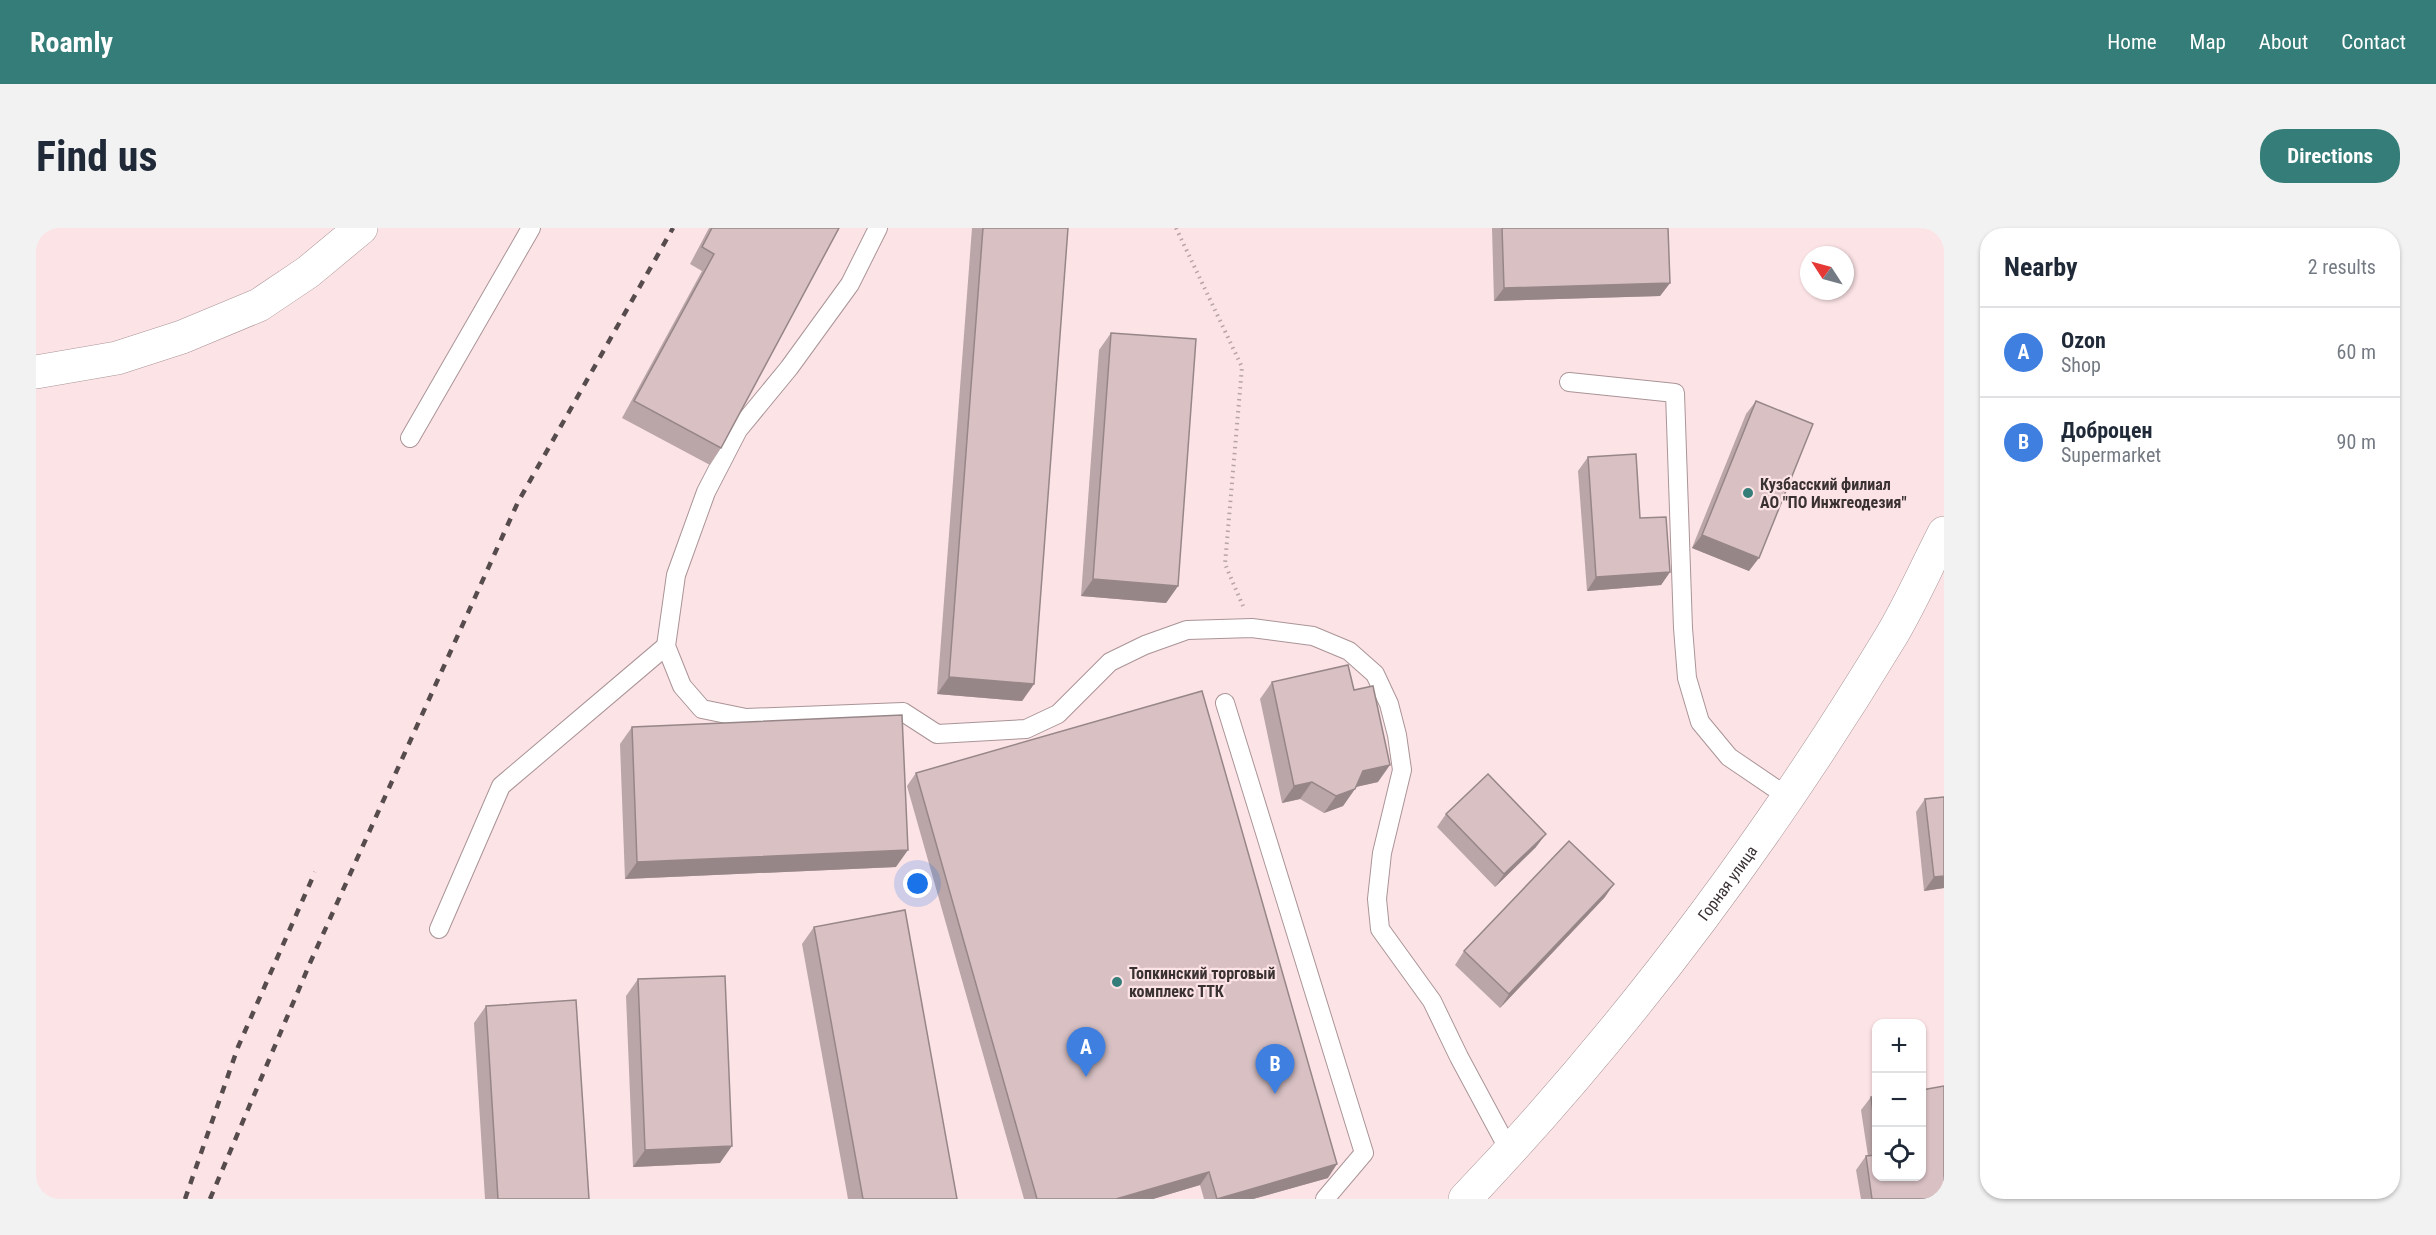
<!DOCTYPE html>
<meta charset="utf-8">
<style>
body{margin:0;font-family:"Roboto Condensed",sans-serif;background:#f2f2f3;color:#1f2937}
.controls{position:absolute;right:18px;bottom:18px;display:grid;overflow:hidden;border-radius:12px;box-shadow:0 2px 4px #0004}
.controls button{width:54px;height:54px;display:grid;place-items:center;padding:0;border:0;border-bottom:2px solid #e0e1e3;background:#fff;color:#1f2937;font:30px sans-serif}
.compass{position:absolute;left:1764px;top:18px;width:54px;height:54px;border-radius:50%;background:#fff;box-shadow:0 2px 4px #0004;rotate:306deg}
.you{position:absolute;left:882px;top:656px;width:21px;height:21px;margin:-15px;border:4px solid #fff;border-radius:50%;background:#1a73e8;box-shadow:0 0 0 9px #1a73e833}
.badge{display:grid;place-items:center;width:39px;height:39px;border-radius:50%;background:#357d78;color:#fff;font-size:20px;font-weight:700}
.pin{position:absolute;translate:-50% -50px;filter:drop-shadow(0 2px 3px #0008)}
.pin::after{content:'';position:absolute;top:32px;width:21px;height:18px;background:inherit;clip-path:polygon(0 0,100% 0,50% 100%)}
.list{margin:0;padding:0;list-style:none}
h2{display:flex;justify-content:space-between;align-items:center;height:78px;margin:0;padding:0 24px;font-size:26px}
h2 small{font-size:20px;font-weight:400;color:#747a83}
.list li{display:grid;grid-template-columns:39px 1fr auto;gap:18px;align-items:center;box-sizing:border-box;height:90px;padding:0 24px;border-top:2px solid #e0e1e3}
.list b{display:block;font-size:22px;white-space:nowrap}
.list p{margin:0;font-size:20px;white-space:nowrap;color:#747a83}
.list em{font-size:20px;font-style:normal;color:#747a83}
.icon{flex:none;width:33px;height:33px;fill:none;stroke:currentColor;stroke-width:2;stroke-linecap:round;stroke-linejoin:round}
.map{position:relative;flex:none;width:1908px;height:971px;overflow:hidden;border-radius:24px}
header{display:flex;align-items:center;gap:36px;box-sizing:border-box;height:84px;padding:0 30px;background:#357d78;color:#fff}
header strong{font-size:28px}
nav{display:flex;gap:33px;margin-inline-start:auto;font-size:21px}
.intro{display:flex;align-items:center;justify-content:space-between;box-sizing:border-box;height:144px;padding:0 36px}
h1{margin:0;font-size:42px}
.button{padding:15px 27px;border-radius:24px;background:#357d78;color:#fff;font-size:21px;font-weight:700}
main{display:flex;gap:36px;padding:0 36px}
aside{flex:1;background:#fff;border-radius:24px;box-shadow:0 2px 4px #0004}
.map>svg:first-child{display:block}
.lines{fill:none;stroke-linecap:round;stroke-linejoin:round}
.service-casing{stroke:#aa9497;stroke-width:20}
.tertiary-casing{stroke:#aa9497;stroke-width:34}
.path{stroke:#b7a4a6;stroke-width:4;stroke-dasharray:1.5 4.5;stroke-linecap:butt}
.service{stroke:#fff;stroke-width:18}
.tertiary{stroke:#fff;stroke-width:33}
.rail{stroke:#574c4d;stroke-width:4.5;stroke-dasharray:8 8;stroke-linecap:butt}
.wall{fill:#baa5a8}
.shaded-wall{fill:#978688}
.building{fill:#d8c0c3;stroke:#978688;stroke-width:1.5}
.poi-dot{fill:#357d78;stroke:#fce3e6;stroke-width:2}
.labels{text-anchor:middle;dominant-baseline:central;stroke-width:4.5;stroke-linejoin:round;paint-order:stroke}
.poi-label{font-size:16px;font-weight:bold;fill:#3a3132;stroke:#fce3e6;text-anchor:start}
.street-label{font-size:16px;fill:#3a3132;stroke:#fce3e6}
</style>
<header>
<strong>Roamly</strong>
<nav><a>Home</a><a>Map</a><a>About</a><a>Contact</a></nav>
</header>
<div class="intro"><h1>Find us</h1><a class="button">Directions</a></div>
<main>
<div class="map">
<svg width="1908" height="971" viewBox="0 0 1908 971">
<rect width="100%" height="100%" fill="#fce3e6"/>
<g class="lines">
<defs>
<g id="service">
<polyline points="842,0 814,56 753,140 702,202 670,264 640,347 630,418 646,458 666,481 710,490 867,484 901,506 990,501 1022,486 1074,434 1109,417 1151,402 1216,400 1277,408 1313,423 1339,446 1353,476 1361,507 1366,542 1346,625 1341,671 1344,701 1396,773 1423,829 1474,924"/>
<polyline points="1533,154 1639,165 1647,400 1651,450 1664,494 1693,529 1752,569"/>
<polyline points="374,210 495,0"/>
<polyline points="1189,475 1328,925 1289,971"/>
<polyline points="403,701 465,558 630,418"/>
</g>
<g id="tertiary">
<polyline points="0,144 81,130 146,109 223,77 272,44 325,0"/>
<path id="s1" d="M1429,971C1590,802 1733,610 1854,410C1874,377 1890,340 1908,305"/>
</g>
</defs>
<use href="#service" class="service-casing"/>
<use href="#tertiary" class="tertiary-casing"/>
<polyline class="path" points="1140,0 1206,139 1189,336 1207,378"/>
<use href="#service" class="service"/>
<use href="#tertiary" class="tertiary"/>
<g class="rail">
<polyline points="149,971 202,819 279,644"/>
<polyline points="174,971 274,735 482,274 637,0"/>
</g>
</g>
<g class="wall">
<polygon points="673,0 803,0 685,220 674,237 586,190 666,43 654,36"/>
<polygon points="936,0 1032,0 998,456 986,473 901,466"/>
<polygon points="1456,0 1632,0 1634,55 1624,68 1458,73"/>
<polygon points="1075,105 1142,358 1130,375 1045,368 1063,122"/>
<polygon points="1720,173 1713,343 1656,320 1710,186"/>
<polygon points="1552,229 1604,290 1634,344 1625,357 1551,363 1542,243"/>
<polygon points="1236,454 1318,462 1342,554 1320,559 1307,578 1288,585 1264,571 1246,575 1224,471"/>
<polygon points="596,499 860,639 589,651 584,516"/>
<polygon points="880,545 1292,950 1217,971 1168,971 1164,957 1117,971 988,971 871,558"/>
<polygon points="1908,569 1908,660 1888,663 1880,584 1889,571"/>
<polygon points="1410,586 1500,619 1459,659 1401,599"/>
<polygon points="1569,669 1464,780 1419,737 1428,723"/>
<polygon points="778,699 921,971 812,971 766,716"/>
<polygon points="602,751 684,935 597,939 590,768"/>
<polygon points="450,778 553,971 449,971 438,795"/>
<polygon points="1840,868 1840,948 1908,971 1825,971 1820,942 1830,928 1832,928 1825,882 1835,869"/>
</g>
<g class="shaded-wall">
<polygon points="1634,55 1624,68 1458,73 1468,60"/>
<polygon points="1666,307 1723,330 1713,343 1656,320"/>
<polygon points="1634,344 1625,357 1551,363 1560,349"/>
<polygon points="1057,351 1142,358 1130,375 1045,368"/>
<polygon points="913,449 998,456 986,473 901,466"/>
<polygon points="1354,537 1342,554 1315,560 1327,543"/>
<polygon points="1276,554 1264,571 1246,575 1258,558"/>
<polygon points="1319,561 1307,578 1288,585 1300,568"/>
<polygon points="1510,606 1500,619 1459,659 1468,646"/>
<polygon points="872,622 860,639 589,651 601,634"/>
<polygon points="1908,648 1908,660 1888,663 1898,649"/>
<polygon points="1578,656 1569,669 1464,780 1473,766"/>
<polygon points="696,918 684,935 597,939 609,922"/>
<polygon points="1301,936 1292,950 1217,971 1181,971"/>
<polygon points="1173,944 1164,957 1117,971 1080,971"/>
</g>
<g class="building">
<polygon points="676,0 803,0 685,220 598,173 678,26 666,19"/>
<polygon points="947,0 1032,0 998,456 913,449"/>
<polygon points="1466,0 1632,0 1634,55 1468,60"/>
<polygon points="1075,105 1160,111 1142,358 1057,351"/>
<polygon points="1720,173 1777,196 1723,330 1666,307"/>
<polygon points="1600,226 1604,290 1630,289 1634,344 1560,349 1552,229"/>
<polygon points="1312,437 1318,462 1337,458 1354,537 1327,543 1319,561 1300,568 1276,554 1258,558 1236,454"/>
<polygon points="1166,463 1301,936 1181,971 1173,944 1080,971 1001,971 880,545"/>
<polygon points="866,487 872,622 601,634 596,499"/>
<polygon points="1452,546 1510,606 1468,646 1410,586"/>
<polygon points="1908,569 1908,648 1898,649 1889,571"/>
<polygon points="1533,613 1578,656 1473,766 1428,723"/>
<polygon points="869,682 921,971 827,971 778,699"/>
<polygon points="689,748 696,918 609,922 602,751"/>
<polygon points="540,772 553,971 462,971 450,778"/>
<polygon points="1908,858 1908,971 1836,971 1830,928 1840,927 1840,948 1886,948 1886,862"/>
<polygon points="1840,868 1840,909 1835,869"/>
</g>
<g class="poi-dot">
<circle cx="1712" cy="265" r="6"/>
<circle cx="1081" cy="754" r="6"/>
</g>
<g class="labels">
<g class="poi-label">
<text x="1724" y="256">Кузбасский филиал<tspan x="1724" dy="18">АО "ПО Инжгеодезия"</tspan></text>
<text x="1093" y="745">Топкинский торговый<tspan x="1093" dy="18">комплекс ТТК</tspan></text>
</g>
<g class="street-label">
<text stroke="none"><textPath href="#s1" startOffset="411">Горная улица</textPath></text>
</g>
</g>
</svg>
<div class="controls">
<button>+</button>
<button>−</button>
<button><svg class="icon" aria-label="locate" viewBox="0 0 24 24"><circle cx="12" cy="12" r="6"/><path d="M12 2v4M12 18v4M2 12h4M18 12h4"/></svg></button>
</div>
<svg class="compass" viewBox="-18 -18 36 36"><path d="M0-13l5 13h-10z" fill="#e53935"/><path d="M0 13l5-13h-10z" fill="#747a83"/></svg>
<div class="you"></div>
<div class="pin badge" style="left:1050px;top:849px;background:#3f7fe0">A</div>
<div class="pin badge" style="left:1239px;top:866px;background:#3f7fe0">B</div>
</div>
<aside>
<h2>Nearby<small>2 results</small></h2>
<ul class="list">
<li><span class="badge" style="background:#3f7fe0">A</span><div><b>Ozon</b><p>Shop</p></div><em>60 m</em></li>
<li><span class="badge" style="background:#3f7fe0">B</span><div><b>Доброцен</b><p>Supermarket</p></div><em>90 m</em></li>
</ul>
</aside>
</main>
